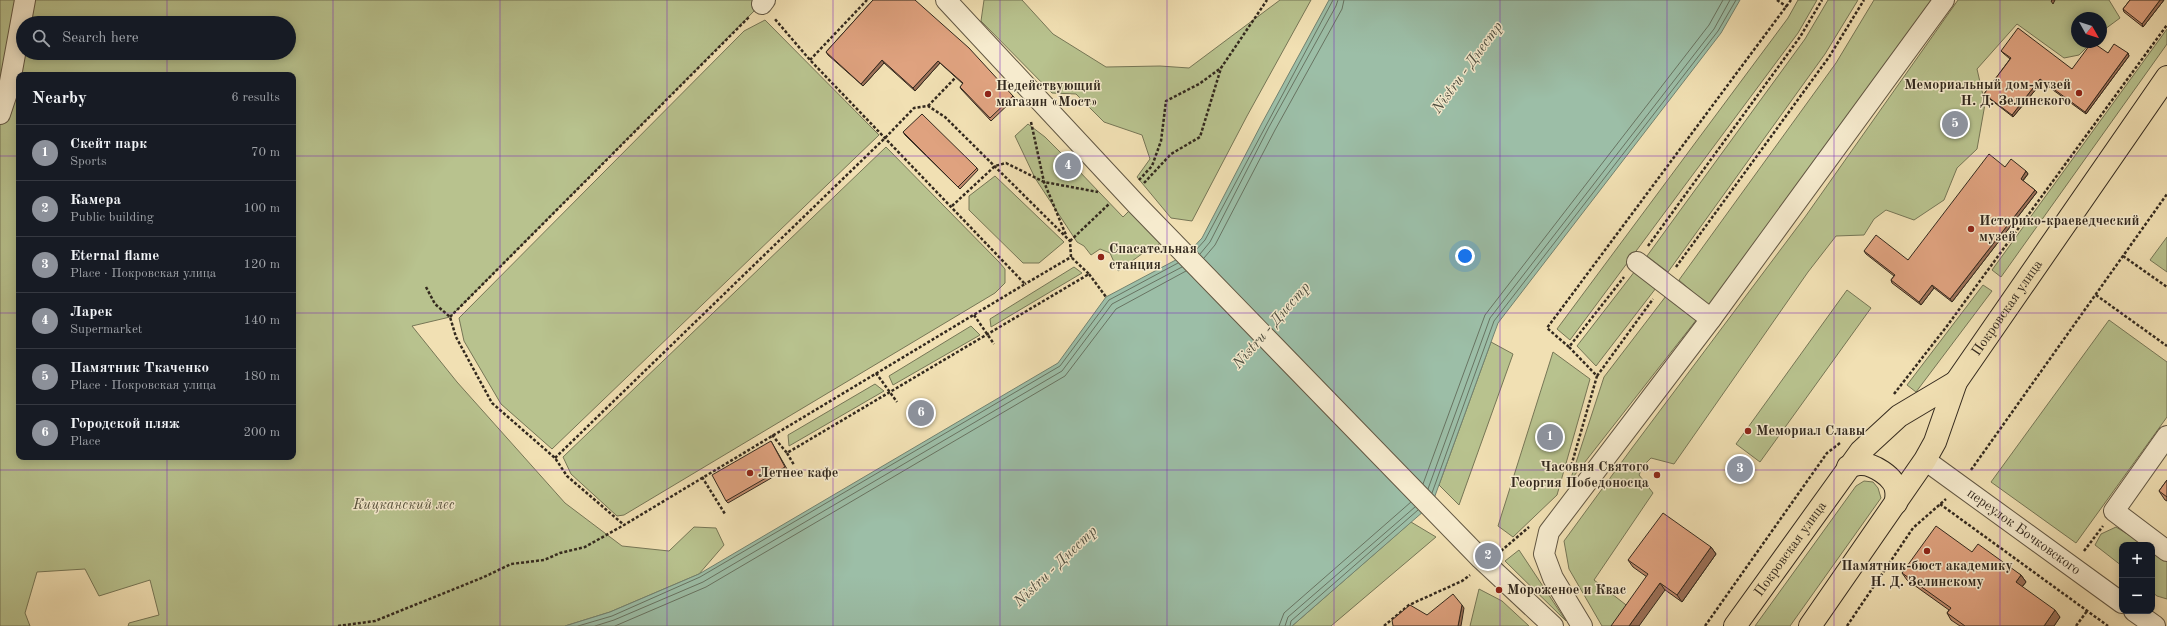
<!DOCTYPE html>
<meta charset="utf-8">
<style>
body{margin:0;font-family:"Old Standard TT",serif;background:#20242c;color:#f1f3f6}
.controls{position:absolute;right:12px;bottom:12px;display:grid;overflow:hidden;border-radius:8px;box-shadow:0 2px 10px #0003}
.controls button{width:36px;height:36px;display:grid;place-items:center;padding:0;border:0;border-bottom:1px solid #363941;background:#171b24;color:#f1f3f6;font:20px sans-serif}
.compass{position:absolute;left:2071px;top:12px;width:36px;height:36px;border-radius:50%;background:#171b24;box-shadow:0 2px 10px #0003;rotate:129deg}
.you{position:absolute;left:1465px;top:256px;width:14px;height:14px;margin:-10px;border:3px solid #fff;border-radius:50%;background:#1a73e8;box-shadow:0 0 0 6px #1a73e833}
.badge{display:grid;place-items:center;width:26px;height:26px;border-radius:50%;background:#8c9099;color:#fff;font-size:13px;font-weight:700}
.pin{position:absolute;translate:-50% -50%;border:2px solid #fff;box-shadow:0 1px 4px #0006}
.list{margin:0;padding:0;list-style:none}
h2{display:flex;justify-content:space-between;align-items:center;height:52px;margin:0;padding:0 16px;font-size:17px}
h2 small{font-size:13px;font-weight:400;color:#9ea1a6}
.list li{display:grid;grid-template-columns:26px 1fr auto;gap:12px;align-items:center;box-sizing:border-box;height:56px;padding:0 16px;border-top:1px solid #363941}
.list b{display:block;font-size:15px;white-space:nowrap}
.list p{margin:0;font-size:13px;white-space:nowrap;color:#9ea1a6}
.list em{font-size:13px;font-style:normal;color:#9ea1a6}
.icon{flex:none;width:22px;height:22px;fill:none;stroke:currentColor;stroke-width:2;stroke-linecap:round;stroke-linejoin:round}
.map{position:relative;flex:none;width:2167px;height:626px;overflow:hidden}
.search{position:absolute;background:#171b24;box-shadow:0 2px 10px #0003;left:16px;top:16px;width:280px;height:44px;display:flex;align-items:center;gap:10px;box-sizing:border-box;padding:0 14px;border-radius:22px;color:#9ea1a6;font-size:15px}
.panel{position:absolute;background:#171b24;box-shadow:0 2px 10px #0003;left:16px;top:72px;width:280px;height:388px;border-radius:8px}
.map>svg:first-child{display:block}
.green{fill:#b8c28e;stroke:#767656;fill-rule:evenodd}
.water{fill:#9cbea7;stroke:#728270}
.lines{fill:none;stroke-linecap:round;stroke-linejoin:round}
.shore{stroke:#687462;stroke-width:1}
.minor-casing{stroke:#625743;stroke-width:22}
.major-casing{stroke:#33291e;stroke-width:24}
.path{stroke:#33291e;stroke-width:2.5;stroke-dasharray:3 2;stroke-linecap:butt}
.minor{stroke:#f6ebce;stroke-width:20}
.major{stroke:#f1e0b3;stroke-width:22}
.wall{fill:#c08b6d;stroke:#33291e}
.shaded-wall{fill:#9c7159;stroke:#33291e}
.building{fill:#dfa27f;stroke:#33291e}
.grid{fill:none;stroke:#7b2cbf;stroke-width:1;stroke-opacity:0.55}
.poi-dot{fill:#8f2418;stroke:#f6ebce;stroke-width:1.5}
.labels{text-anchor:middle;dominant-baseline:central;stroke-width:3;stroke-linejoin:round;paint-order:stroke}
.poi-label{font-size:14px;font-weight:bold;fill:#33291e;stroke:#f6ebce;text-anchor:start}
.street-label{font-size:14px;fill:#33291e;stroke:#f6ebce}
.park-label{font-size:14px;font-style:italic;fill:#544f3a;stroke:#f6ebce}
.water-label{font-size:15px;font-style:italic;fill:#4d4e40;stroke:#f6ebce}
</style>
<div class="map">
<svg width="2167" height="626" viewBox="0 0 2167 626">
<rect width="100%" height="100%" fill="#f1e0b3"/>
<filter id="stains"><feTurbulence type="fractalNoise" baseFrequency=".005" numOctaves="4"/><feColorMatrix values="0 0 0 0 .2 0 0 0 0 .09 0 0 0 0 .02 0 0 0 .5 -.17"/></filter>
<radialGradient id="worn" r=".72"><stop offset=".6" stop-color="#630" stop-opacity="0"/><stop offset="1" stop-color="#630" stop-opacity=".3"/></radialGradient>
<g class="green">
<path d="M0,0H765L450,317L412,326L457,382L565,503L622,546L669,551L694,527L716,528L724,545L699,574L610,612L565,626H128L129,623L159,615L150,580L99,596L85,569L37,572L25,613L30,626H0ZM23,23H289V53H23ZM19,75H293V457H19Z"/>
<polygon points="984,0 1022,0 1053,34 1106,67 1160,66 1189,68 1280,0 1311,0 1247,116 1192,221 1171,218 1137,177 1150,159 1142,135 1104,122 1076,94 1052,93 981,21"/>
<polygon points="1798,0 1817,0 1798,33 1570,340 1557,329 1788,18"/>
<polygon points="1828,0 1858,0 1825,54 1668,272 1647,256 1805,39"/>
<polygon points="1874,0 1934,0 1711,308 1679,280 1836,63"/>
<polygon points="1958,0 2109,0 2120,18 2101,32 2101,18 2077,18 2077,42 2092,42 2079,55 2064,58 2017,24 1977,69 1985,104 1977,149 1957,168 1944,200 1914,220 1886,210 1874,219 1864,235 1836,236 1808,272 1674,464 1651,458 1643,466 1639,475 1653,493 1594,580 1630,608 1617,626 1602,626 1569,569 1564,541 1632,448 1805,217"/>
<polygon points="765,20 879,135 552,449 501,404 464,341 459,318 744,31"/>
<polygon points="2167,29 2167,44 2001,277 1992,270"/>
<polygon points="1028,124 1045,137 1065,157 1059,164 1071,174 1077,169 1123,217 1130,210 1161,243 1146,251 1118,271 1110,253 1100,249 1091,255 1084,246 1077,242 1035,178 1015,136"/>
<polygon points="886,147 999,262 1005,269 1005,283 995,293 624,515 617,516 571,474 563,457"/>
<polygon points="995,176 1064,242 1039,263 1023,263 969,210 969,196"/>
<polygon points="2167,237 2167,272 2150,260"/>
<polygon points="1074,267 1082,273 991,327 990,319"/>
<polygon points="1635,271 1656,288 1596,366 1577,346"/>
<polygon points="1983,285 1992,291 1916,392 1907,385"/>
<polygon points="1847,290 1871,308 1760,462 1736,444"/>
<polygon points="1666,296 1697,319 1570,481 1604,377"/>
<polygon points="2109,320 2167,362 2167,417 2076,543 1991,482"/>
<polygon points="971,326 980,335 893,385 889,376"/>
<polygon points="1491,342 1513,354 1459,505 1439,485"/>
<polygon points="1553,352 1590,379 1557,495 1513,537 1498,526"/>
<polygon points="875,384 884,391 789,446 788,435"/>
<polygon points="1864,481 1873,482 1878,488 1881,498 1790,626 1755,626 1856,486"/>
<polygon points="1411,522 1436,537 1331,626 1292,626"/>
<polygon points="2116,527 2145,545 2122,545 2122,566 2095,545 2101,534"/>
<polygon points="2152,549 2167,559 2167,599 2157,596 2152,592"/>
<polygon points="1519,550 1566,621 1505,561"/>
<polygon points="1479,589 1502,601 1529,626 1470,626"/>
</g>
<polygon class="water" points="1329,0 1740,0 1721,33 1498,323 1432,504 1292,626 565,626 610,612 699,574 1058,363 1106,297 1187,254 1202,238 1262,123"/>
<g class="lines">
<g class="shore">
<polyline points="1196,250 1205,240 1333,0"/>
<polyline points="1200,254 1210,242 1269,127 1336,6 1338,0"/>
<polyline points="1204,258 1215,245 1275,130 1342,9 1344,0"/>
<polyline points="1423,484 1485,315 1709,25 1723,0"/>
<polyline points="1428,489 1490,318 1714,29 1730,0"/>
<polyline points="1432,493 1494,321 1718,31 1736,0"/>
<polyline points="578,626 612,616 700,577 1060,366 1109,300 1178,263"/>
<polyline points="595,626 614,620 703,582 1062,371 1112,304 1182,267"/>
<polyline points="615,626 706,587 1065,376 1116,309 1186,271"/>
<polyline points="1279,626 1284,613 1411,502"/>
<polyline points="1285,626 1288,617 1415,507"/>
<polyline points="1290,626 1291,621 1418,510"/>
</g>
<defs>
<g id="minor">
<polyline points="946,0 1136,204 1481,559 1553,626"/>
<polyline points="762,4 765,0"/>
<polyline points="0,114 9,87 25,0"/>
<polyline points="1637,262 1711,319"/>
<polyline points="2167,436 2114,511 2167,551"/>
<path id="s1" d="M1925,460L2122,603"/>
<polyline points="2134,611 2155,626"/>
<polyline points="1582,626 1553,578 1544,554 1549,532 1711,319 1944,0"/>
</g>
<g id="major">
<path d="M1848,467C1851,466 1856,464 1860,464C1872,463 1895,477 1896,490C1897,494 1896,499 1896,503"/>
<path id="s2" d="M1735,626L1861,451L1899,416L1956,382"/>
<path id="s3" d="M1810,626L1925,460L1935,442L1956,382L2167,77"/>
</g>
</defs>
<use href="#minor" class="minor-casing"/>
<use href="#major" class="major-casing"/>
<g class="path">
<polyline points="1777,0 1787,7"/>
<polyline points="810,60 867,0"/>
<polyline points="928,106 958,75"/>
<polyline points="1031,122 1044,182 1066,235"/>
<polyline points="1139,180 1152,166 1161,141 1166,101 1199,84 1221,68"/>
<polyline points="1144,183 1171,154 1200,137 1221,68 1267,0"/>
<polyline points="952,206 995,166 1006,163 1044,182 1098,192"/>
<polyline points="1070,241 1109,204"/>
<polyline points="1648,246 1800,37 1822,0"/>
<polyline points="2123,256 2167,287"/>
<polyline points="1676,267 1829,57 1864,0"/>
<polyline points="1089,274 1106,297"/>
<polyline points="426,287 435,304 450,317 456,337 492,403 555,458 567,476 624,525"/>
<polyline points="2096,295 2167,346"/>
<polyline points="974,315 994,344"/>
<polyline points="450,317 749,17"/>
<polyline points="1569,347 1547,328 1791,0"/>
<polyline points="876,373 897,402"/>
<polyline points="1597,376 1653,299"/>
<polyline points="1894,394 1947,326 2167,25"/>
<polyline points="772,435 787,453 1089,274 1071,257"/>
<polyline points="787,453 794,465"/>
<polyline points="555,458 886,137 914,108 928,106 945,117 1070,241 1071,257 1025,284"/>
<polyline points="1570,470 1597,376 1569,347 1624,277"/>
<polyline points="1971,470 2167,194"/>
<polyline points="702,477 725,514"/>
<polyline points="1940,504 2108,626"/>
<polyline points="1501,551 1529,527"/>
<polyline points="2084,551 2103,526"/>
<polyline points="338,626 375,621 484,577 511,564 544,560 560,553 585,547 624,525 1025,284 810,60 774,18"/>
<polyline points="1384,626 1409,605 1462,581 1470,575"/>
<polyline points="1705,626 1827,453 1840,443"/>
<polyline points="1847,626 1913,528 1946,499"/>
<polyline points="2076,626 2087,611"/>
</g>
<use href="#minor" class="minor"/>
<use href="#major" class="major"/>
</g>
<g class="wall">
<polygon points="873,0 1013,96 1015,98 991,121 961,89 960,87 963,84 940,63 915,91 884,63 863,86 828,55 826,52"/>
<polygon points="2130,0 2164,0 2143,27 2124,12 2123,9"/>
<polygon points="2001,51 2072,69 2108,53 2128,53 2129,56 2086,114 2042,82 2013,117 1986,96 1984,94 2010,59 2003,53"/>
<polygon points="903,132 977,168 978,170 960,189 905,135"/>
<polygon points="2005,167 2026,171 2028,174 2023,181 2035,190 2037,192 1952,302 1934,288 1921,305 1892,283 1891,280 1894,276 1866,254 1864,251 1908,260"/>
<polygon points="771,441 787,469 728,503 726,501"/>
<polygon points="2167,480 2167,501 2165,500 2159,491"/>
<polygon points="1711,547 1716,554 1682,602 1633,567 1628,560"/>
<polygon points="1972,552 2021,575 2026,582 2022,587 2060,617 2054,626 1960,626 1951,620 1947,613 1949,610 1907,580 1902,573"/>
</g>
<g class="shaded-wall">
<polygon points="2052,0 2055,0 2053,4 2051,1"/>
<polygon points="2160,0 2164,0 2143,27 2142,24"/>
<polygon points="2128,53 2129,56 2086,114 2085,112"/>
<polygon points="882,60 884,63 863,86 861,84"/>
<polygon points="938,61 940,63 915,91 913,88"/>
<polygon points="2040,79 2042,82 2013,117 2012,115"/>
<polygon points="2026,171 2028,174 2022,181 2021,179"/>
<polygon points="2035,190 2037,192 1952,302 1950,299"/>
<polygon points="1932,285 1934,288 1921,305 1919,302"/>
<polygon points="1711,547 1716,554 1682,602 1677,595"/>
<polygon points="2021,575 2026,582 2020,589 2016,582"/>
<polygon points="1660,583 1665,590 1639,626 1629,626"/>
<polygon points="1462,605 1464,608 1461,626 1458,626"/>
<polygon points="2055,610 2060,617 2054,626 2044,626"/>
</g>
<g class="building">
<polygon points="873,0 915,0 969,48 1013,96 990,118 960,87 963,83 938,61 913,88 882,60 861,84 826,52"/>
<polygon points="2130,0 2160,0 2142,24 2123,9"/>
<polygon points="2018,28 2072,69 2092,42 2108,53 2114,44 2128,53 2085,112 2040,79 2012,115 1984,94 2011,58 2001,51"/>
<polygon points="922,114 977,168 958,187 903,132"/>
<polygon points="1989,154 2005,167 2011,159 2026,171 2021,179 2035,190 1950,299 1932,285 1919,302 1891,280 1895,275 1864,251 1876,235 1908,260"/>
<polygon points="771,441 785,467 726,501 712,475"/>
<polygon points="2167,480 2167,497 2159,491"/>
<polygon points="1663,513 1711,547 1677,595 1660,583 1629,626 1611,626 1648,574 1628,560"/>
<polygon points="1936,526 1972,552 1978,544 2021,575 2016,582 2055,610 2044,626 1965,626 1947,613 1951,608 1902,573"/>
<polygon points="1453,594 1462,605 1458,626 1393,626 1392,620 1410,605 1427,615"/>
</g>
<path class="grid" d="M167,0V23M333,0V626M500,0V626M667,0V626M833,0V626M1000,0V626M1167,0V626M1334,0V626M1500,0V626M1667,0V626M1834,0V626M2000,0V626M167,53V75M0,156H19M293,156H2167M0,313H19M293,313H2167M167,457V626M0,470H2167"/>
<g class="poi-dot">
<circle cx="2079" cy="93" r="4"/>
<circle cx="988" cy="94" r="4"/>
<circle cx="1971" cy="229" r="4"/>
<circle cx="1101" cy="257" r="4"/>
<circle cx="1748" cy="431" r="4"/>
<circle cx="750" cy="473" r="4"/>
<circle cx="1657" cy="475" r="4"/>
<circle cx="1927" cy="551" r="4"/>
<circle cx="1499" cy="590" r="4"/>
</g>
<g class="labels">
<g class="poi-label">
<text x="2071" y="85" text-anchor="end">Мемориальный дом-музей<tspan x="2071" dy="16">Н. Д. Зелинского</tspan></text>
<text x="996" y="86">Недействующий<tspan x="996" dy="16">магазин «Мост»</tspan></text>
<text x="1979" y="221">Историко-краеведческий<tspan x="1979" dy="16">музей</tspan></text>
<text x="1109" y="249">Спасательная<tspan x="1109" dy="16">станция</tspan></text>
<text x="1756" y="431">Мемориал Славы</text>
<text x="1649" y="467" text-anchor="end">Часовня Святого<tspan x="1649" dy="16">Георгия Победоносца</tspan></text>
<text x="758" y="473">Летнее кафе</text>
<text x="1927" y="566" text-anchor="middle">Памятник-бюст академику<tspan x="1927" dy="16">Н. Д. Зелинскому</tspan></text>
<text x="1507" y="590">Мороженое и Квас</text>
</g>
<g class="street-label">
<text stroke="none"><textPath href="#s3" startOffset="376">Покровская улица</textPath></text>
<text stroke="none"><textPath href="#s1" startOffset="122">переулок Бочковского</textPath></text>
<text stroke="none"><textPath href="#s2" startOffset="95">Покровская улица</textPath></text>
</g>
<g class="park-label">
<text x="404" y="505">Кицканский лес</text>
</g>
<g class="water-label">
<text transform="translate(1468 68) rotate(-54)">Nistru - Днестр</text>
<text transform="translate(1272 326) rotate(-49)">Nistru - Днестр</text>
<text transform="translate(1056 567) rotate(-44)">Nistru - Днестр</text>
</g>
</g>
<rect width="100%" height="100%" filter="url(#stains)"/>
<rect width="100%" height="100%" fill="url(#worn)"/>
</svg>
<div class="controls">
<button>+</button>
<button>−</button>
</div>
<svg class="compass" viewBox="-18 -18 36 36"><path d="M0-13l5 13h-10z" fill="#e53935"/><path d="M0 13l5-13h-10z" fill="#9ea1a6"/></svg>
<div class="you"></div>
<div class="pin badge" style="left:1550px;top:437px">1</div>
<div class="pin badge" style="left:1488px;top:556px">2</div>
<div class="pin badge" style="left:1740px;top:469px">3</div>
<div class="pin badge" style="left:1068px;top:166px">4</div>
<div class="pin badge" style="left:1955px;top:124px">5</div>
<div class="pin badge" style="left:921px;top:413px">6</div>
<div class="search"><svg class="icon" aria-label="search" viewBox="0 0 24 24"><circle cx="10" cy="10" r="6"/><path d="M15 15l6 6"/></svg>Search here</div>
<section class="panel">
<h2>Nearby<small>6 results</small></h2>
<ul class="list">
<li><span class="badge">1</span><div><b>Скейт парк</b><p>Sports</p></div><em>70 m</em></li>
<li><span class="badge">2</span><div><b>Камера</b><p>Public building</p></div><em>100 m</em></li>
<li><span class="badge">3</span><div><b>Eternal flame</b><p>Place · Покровская улица</p></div><em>120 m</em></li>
<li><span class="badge">4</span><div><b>Ларек</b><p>Supermarket</p></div><em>140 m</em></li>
<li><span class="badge">5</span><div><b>Памятник Ткаченко</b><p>Place · Покровская улица</p></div><em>180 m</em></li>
<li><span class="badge">6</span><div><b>Городской пляж</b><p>Place</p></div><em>200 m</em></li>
</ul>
</section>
</div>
